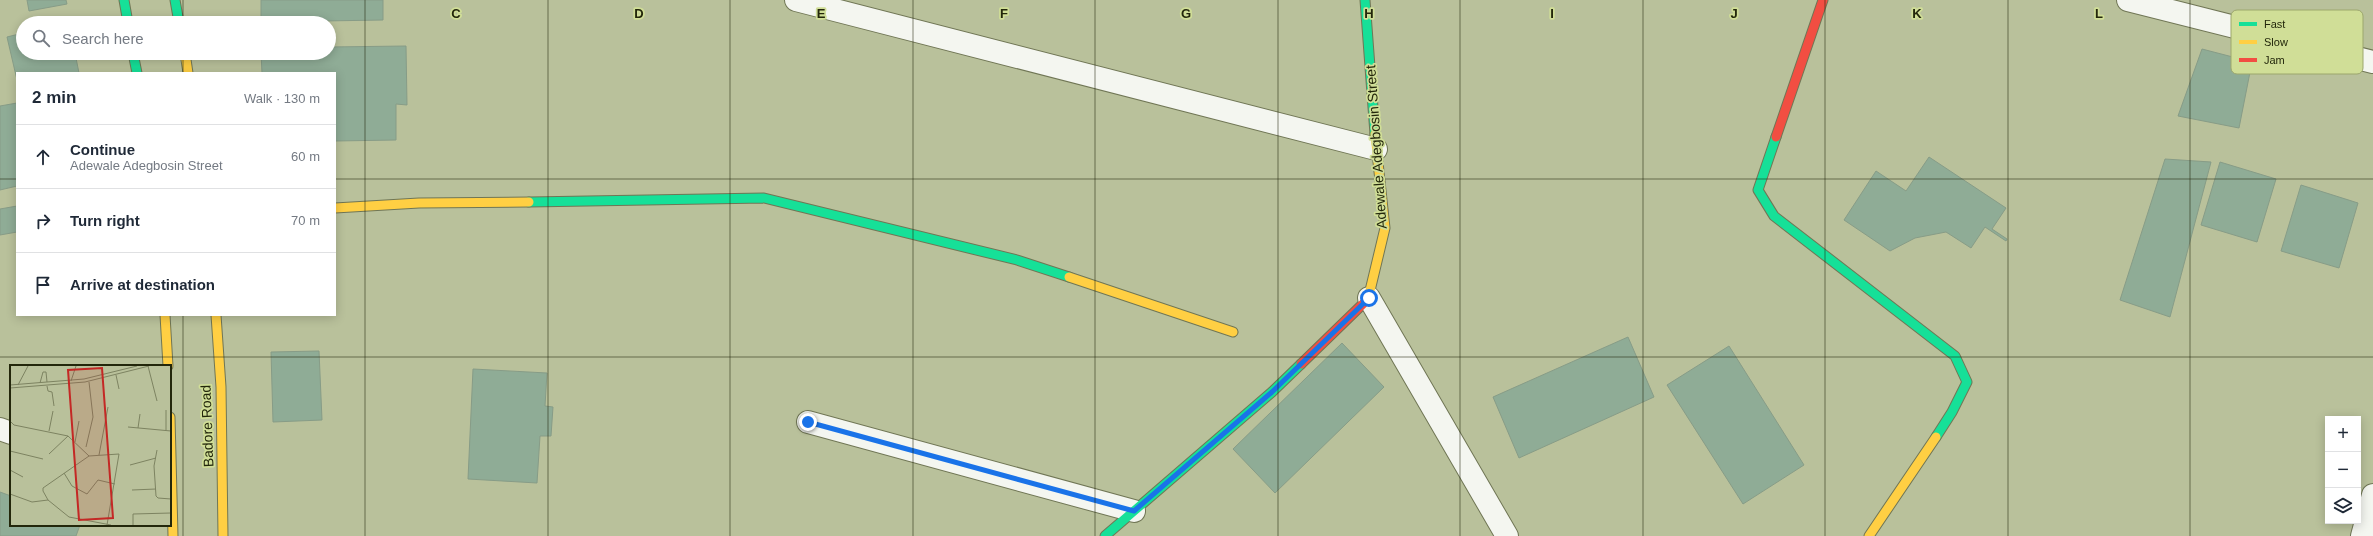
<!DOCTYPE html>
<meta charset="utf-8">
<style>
body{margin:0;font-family:Helvetica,sans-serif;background:#f6f6f7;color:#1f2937}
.controls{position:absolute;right:12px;bottom:12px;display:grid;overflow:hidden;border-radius:0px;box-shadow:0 2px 10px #0003}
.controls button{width:36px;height:36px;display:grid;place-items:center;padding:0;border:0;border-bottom:1px solid #e0e1e3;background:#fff;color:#1f2937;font:20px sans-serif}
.stop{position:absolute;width:12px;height:12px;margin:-9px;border:3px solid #1a73e8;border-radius:50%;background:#fff}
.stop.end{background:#1a73e8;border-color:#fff;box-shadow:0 1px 4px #0008}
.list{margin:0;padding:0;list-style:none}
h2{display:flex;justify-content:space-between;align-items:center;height:52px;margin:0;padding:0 16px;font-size:17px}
h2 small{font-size:13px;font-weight:400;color:#747a83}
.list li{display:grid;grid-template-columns:26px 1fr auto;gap:12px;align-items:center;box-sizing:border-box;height:64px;padding:0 16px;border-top:1px solid #e0e1e3}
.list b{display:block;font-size:15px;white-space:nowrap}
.list p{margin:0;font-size:13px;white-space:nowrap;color:#747a83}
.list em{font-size:13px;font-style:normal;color:#747a83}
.icon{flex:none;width:22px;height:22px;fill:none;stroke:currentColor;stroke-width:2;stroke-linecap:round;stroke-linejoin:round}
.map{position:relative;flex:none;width:2373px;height:536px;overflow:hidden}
.search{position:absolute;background:#fff;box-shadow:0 2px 10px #0003;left:16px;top:16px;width:320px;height:44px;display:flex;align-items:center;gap:10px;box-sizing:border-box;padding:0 14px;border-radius:22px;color:#747a83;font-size:15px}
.panel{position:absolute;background:#fff;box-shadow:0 2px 10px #0003;left:16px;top:72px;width:320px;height:244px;border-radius:0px}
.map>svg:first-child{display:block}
.building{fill:#8fac96;stroke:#879c87}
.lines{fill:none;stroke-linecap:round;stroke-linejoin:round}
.street-casing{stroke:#707655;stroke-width:24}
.fast-casing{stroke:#707655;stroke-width:11}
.slow-casing{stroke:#707655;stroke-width:11}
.jam-casing{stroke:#707655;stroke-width:11}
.street{stroke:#f4f6f0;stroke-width:22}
.fast{stroke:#16e098;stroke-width:9}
.slow{stroke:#ffcf43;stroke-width:9}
.jam{stroke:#f24e42;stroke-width:9}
.route{stroke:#1a73e8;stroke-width:5}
.grid{fill:none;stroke:#23270b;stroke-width:1;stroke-opacity:0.55}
.labels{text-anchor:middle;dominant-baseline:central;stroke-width:3.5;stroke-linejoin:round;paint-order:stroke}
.street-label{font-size:14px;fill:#23270b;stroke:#d0de97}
.inset-road{fill:none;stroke:#7d8361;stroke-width:1}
.view{fill:#c42825;fill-opacity:0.15;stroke:#c42825;stroke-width:2}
.inset-edge{fill:none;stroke:#23270b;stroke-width:2}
.key{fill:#d0de97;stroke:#9ca76d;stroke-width:1}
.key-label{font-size:11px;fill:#23270b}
.grid-label{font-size:13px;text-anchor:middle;font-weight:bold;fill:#23270b;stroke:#d0de97;stroke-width:3.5;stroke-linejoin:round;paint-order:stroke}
</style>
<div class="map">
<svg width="2373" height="536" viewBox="0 0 2373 536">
<rect width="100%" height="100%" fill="#b9c19b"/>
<g class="building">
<polygon points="27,0 66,0 67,4 29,11"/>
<polygon points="261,0 383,0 383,20 261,22"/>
<polygon points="23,33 23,53 75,53 79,73 17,73 17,80 7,37"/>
<polygon points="406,46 407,105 396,104 396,140 335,141 335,73 262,73 261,53 329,53 329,47"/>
<polygon points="2202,49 2252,62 2239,128 2178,116"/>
<polygon points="17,103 17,186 0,190 0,106"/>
<polygon points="1929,157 2006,208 1992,229 2007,239 2006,241 1985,227 1971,248 1946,232 1915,238 1890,251 1844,220 1876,171 1906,191"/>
<polygon points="2165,159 2211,162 2170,317 2120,300"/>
<polygon points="2220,162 2276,179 2257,242 2201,225"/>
<polygon points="2301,185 2358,203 2339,268 2281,251"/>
<polygon points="17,206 17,232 0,235 0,209"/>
<polygon points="1628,337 1654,397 1519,458 1493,397"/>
<polygon points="1342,343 1384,387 1275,493 1233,449"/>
<polygon points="1729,346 1804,465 1743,504 1667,385"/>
<polygon points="319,351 322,420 273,422 271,352"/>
<polygon points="473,369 547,373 545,406 553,407 551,436 540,436 537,483 468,479"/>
<polygon points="0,492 11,496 11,525 80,525 76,536 0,536"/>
</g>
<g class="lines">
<defs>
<g id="street">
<polyline points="796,0 1376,149"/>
<polyline points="2128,0 2373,62"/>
<polyline points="1369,298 1507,536"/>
<polyline points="808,422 1134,511"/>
<polyline points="0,429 11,433"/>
<polyline points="2362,536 2373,495"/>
</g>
<g id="fast">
<polyline points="124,0 128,23"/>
<polyline points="175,0 179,23"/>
<polyline points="1365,0 1375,134"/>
<polyline points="133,53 137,73"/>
<polyline points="1776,137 1758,190 1774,216 1955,356 1967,382 1952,412 1936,437"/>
<polyline points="529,202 764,198 1017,260 1069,277"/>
<polyline points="1105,536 1272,392 1301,364"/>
</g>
<g id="slow">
<polyline points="185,53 188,73"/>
<polyline points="335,208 419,203 529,202"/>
<polyline points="1069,277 1233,332"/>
<polyline points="1368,299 1385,228 1375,134"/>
<polyline points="165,315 168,366"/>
<polyline points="216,315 221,387 223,536"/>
<polyline points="170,417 173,536"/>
<polyline points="1869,536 1936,437"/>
</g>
<g id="jam">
<polyline points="1776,137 1823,0"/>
<polyline points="1301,364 1368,299"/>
</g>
</defs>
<use href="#street" class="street-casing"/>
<use href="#fast" class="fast-casing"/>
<use href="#slow" class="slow-casing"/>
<use href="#jam" class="jam-casing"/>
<use href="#street" class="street"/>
<use href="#fast" class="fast"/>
<use href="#slow" class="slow"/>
<use href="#jam" class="jam"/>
</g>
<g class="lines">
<polyline class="route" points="808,422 1134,511 1272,392 1369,298"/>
</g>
<path class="grid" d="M183,0V23M365,0V536M548,0V536M730,0V536M913,0V536M1095,0V536M1278,0V536M1460,0V536M1643,0V536M1825,0V536M2008,0V536M2190,0V536M183,53V73M0,179H17M335,179H2373M183,315V536M0,357H2373"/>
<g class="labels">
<g class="street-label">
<text transform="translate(1376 147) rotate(-94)">Adewale Adegbosin Street</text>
<text transform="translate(207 426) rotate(-92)">Badore Road</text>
</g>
</g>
<g transform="translate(10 365)">
<rect width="161" height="161" fill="#b9c19b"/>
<path class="inset-road" d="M138,1L147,36M106,10L109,24M61,16L66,1M30,18L33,7H36L37,17M0,20L74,14L127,1M8,20L18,1M37,21L38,26L42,27L44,41M0,23L75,17L139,1M0,56L4,60L58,71L79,91L109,89L97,160M118,62L161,66M128,63L130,49M156,65V45M39,66L43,46M65,77L69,56M76,82L83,52L79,17M147,85L144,101L146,131L148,133L161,134M0,86L33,94M39,89L58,71M89,90L98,42M79,91L33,123V126L38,135L59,152L101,160M120,100L146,93M0,105L13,112M54,108L62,121L77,129L88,115L105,119M122,125L146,124M0,129L22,137L38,135M123,160V149L161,148"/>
<path class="view" d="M92,3L103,153L69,155L58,5Z"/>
<rect width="161" height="161" class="inset-edge"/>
</g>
<rect x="2231" y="10" width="132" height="64" rx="6" class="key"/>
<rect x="2239" y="22" width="18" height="4" fill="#16e098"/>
<rect x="2239" y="40" width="18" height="4" fill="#ffcf43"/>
<rect x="2239" y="58" width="18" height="4" fill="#f24e42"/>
<g class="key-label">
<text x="2264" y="28">Fast</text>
<text x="2264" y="46">Slow</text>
<text x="2264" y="64">Jam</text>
</g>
<g class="grid-label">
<text x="456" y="18">C</text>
<text x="639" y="18">D</text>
<text x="821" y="18">E</text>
<text x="1004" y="18">F</text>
<text x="1186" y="18">G</text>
<text x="1369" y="18">H</text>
<text x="1552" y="18">I</text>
<text x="1734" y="18">J</text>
<text x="1917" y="18">K</text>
<text x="2099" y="18">L</text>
</g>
</svg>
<div class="controls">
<button>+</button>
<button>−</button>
<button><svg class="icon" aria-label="layers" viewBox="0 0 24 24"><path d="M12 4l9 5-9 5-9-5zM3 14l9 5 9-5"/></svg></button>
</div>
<div class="stop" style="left:1369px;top:298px"></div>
<div class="stop end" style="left:808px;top:422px"></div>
<div class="search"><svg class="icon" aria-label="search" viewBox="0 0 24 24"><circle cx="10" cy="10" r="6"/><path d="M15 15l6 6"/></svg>Search here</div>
<section class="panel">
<h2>2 min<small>Walk · 130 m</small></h2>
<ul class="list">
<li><svg class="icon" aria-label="ahead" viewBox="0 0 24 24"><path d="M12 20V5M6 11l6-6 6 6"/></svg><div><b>Continue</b><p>Adewale Adegbosin Street</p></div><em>60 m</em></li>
<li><svg class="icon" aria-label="right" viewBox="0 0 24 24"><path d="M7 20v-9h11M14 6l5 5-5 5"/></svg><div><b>Turn right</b></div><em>70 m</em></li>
<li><svg class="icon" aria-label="arrive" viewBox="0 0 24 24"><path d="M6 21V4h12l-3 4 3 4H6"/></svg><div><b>Arrive at destination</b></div></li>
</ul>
</section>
</div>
